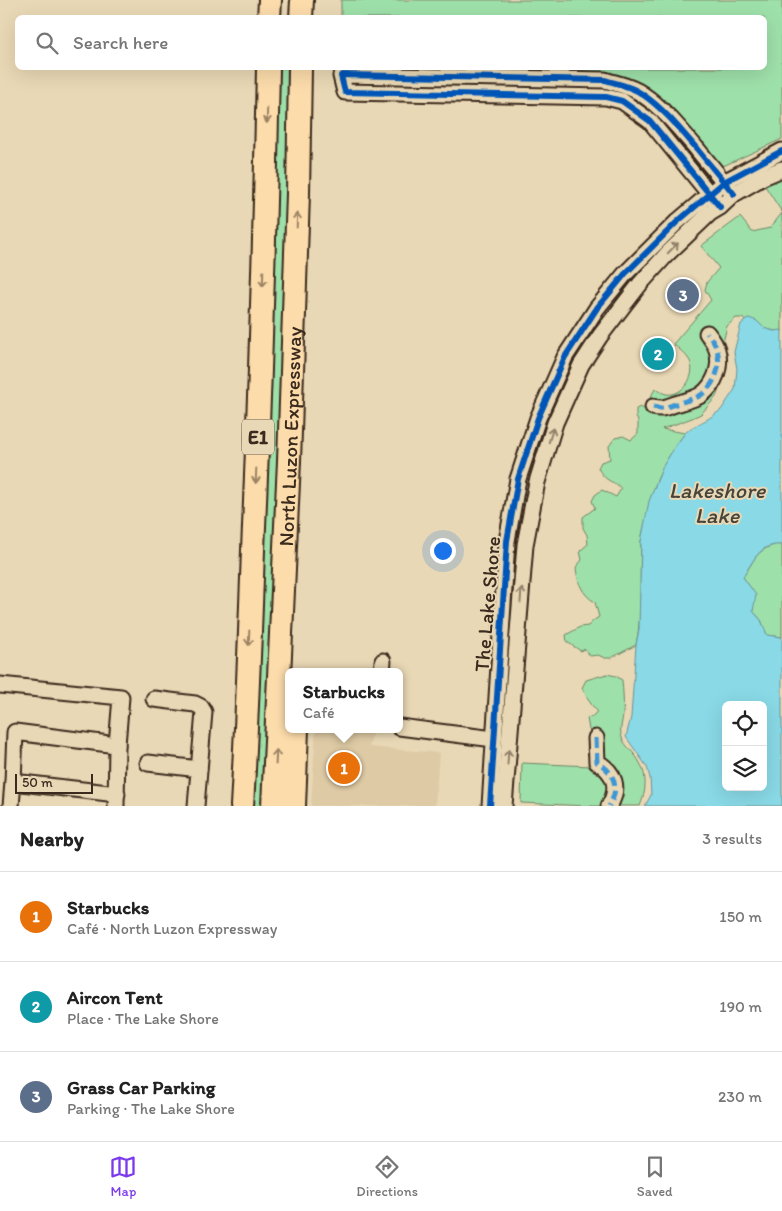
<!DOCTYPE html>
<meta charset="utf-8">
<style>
body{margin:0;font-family:Itim,sans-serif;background:#f6f6f6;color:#222}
.controls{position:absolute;right:15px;bottom:15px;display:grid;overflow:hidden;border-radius:8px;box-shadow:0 5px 20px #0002}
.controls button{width:45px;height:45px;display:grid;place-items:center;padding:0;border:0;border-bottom:1px solid #e0e0e0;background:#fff;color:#222;font:25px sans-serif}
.scale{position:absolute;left:15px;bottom:12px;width:78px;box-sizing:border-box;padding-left:5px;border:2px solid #3b2a1e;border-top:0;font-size:14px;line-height:18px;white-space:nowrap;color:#3b2a1e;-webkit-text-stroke:4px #e9d8b5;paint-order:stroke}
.you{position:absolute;left:442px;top:550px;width:18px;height:18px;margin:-12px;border:4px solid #fff;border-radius:50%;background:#1a73e8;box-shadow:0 0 0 8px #1a73e833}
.badge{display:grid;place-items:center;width:32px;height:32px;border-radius:50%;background:#7c3aed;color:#fff;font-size:16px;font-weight:700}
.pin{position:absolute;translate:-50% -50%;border:2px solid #fff;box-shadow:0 1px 5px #0006}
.popup{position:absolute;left:285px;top:668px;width:118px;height:65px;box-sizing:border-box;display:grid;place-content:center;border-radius:8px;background:#fff;filter:drop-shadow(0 1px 4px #0005);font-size:16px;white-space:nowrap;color:#767676}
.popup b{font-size:19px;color:#222}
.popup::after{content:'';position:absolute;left:50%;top:100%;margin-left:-10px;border:10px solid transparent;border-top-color:#fff}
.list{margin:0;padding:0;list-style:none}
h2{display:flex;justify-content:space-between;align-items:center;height:65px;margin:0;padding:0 20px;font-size:21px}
h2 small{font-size:16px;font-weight:400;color:#767676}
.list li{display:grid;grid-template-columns:32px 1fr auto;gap:15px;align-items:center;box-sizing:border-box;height:90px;padding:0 20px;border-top:1px solid #e0e0e0}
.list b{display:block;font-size:19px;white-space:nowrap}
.list p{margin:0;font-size:16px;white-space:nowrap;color:#767676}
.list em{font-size:16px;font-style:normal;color:#767676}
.icon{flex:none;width:28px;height:28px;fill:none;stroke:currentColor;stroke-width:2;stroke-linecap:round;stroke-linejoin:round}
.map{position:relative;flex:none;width:782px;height:806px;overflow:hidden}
.search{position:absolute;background:#fff;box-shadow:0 5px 20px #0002;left:15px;right:15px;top:15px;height:55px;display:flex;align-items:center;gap:12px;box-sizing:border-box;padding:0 18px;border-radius:8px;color:#767676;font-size:19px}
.sheet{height:335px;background:#fff}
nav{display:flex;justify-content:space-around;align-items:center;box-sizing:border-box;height:70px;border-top:1px solid #e0e0e0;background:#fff;font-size:14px;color:#767676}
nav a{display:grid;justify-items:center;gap:2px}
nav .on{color:#7c3aed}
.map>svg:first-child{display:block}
.built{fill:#decaa4}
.green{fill:#9ee0aa;stroke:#6c8564}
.water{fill:#89d9e6;stroke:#6a9396;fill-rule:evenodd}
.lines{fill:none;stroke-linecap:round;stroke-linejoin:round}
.minor-casing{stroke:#3b2a1e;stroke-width:19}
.highway-casing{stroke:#3b2a1e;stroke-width:26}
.minor{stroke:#e9d8b5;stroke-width:15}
.highway{stroke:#fcdcab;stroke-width:22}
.quiet{stroke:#3e96d5;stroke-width:5;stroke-dasharray:10 5;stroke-linecap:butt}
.cycleway-casing{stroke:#e9d8b5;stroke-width:9}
.cycleway{stroke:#0057b8;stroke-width:6}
.oneway{stroke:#9c8364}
.oneway2{stroke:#92816a}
.labels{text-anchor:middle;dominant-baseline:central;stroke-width:4;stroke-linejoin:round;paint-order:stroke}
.shield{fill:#e9d8b5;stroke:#6f5e4b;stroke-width:1}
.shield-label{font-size:20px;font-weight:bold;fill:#3b2a1e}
.street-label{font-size:21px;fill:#3b2a1e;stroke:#e9d8b5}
.water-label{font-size:22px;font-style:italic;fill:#47443c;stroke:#e9d8b5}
</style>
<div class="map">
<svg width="782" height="806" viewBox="0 0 782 806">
<rect width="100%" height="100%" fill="#e9d8b5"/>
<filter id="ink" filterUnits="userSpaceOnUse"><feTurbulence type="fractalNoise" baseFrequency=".02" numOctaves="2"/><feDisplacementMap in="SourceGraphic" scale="10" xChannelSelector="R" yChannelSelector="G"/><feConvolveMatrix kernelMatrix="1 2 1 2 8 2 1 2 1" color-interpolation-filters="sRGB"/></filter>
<g filter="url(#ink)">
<polygon class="built" points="316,729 373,730 369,747 439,753 435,806 311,806"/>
<g class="green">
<polygon points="341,0 782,0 782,139 721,167 645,87 615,76 387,68 764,68 764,18 341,18"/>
<polygon points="273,68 293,68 267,806 246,806"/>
<polygon points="782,176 782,212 765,186"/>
<path d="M782,213V332L753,327L742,318H736L727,326L721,351L722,376L721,384L716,397L701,414L692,418L662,429L685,433C664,460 652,486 646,519C644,527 642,534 641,542C639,576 643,611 636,645L611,658H605L598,655L590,656L585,649L581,651L567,642L566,635L580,627L588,626L593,621L599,617L595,602C582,595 577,581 576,567L582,560L580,551L588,544L587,535L583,528V517L595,508L592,501L595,495L602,490L616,497L621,489C618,484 615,484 610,481C604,478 601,473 598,468L601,462L610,459L609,446L615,438L623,436L631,440L638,434V421L636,417V409L640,407L644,409L655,389C658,390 662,393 666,394C682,397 697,376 690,361C686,354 679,349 673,344L711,300L705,290L707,282L719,268L701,246L740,217L752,232L770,228Z"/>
<path d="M777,544L782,545V637L767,635L761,620L753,611L749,586L743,577C755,560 754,551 777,544Z"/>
<path d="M607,674L616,676L622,680C623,691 624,703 623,715C622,723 619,731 622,738C624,744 630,749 634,754C647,770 648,787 640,806H588L521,803L522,763L591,766L593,761L588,756L587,749L595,736L589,730L587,718L593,716L597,711L591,704L582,688L586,680Z"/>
</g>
<path class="water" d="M749,318L757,321L764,328L774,331L782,330V545C759,543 753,562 743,577L756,595L753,611L761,620L767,635L782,637V806H645L651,795L650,778L647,767L626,737L631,717L636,645L639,629L641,541L649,501L663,466L676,445L685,433L691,428L708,419L721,410L735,389L737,369L734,352L741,324ZM726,705H763V787H726Z"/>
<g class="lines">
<defs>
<g id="minor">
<path d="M720,207L650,121L622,101L606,97L345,92L341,76L343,75L605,80C617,84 631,86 642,94C663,108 680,129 697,149C709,164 722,179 734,194"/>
<path d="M653,407C665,410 667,406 679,403C686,401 694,399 701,395C715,385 722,366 717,350C715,343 711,338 707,333"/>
<polyline points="382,672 383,661"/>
<polyline points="0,685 121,697 117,745 116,806"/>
<polyline points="154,699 195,704 201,707 204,712 196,806"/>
<polyline points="399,727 494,739"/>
<path d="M596,738L597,762C615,772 620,788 609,806"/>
<polyline points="148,763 199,769"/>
<polyline points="13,782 117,794"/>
<polyline points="11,806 13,782 15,732 117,745"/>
<polyline points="490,806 507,541 518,479 538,418 565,357 597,308 625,274 677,222 724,182 782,151"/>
<polyline points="504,806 525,545 537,482 555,423 581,365 600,336 626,302 640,284 667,254 710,213 720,207 734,194 763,177 782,169"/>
</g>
<g id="highway">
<polyline points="269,18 270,0"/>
<polyline points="301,18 302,0"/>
<path d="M242,806C247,721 250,635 253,550C260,389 265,228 268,68"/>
<path id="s1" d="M273,806L289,461L298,194L300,68"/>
<polyline points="294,806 297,729"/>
</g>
</defs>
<use href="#minor" class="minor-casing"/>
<use href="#highway" class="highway-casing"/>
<use href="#minor" class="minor"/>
<use href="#highway" class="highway"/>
<g class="quiet">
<path d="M653,407C665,410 667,406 679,403C686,401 694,399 701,395C715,385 722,366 717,350C715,343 711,338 707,333"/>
<path d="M596,738L597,762C615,772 620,788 609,806"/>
</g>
<defs>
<g id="cycleway">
<path d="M720,207L650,121L622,101L606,97L345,92L341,76L343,75L605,80C617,84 631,86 642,94C663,108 680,129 697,149C709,164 722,179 734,194"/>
<polyline points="490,806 507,541 518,479 538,418 565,357 597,308 625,274 677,222 724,182 782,151"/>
</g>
</defs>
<use href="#cycleway" class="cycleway-casing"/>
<use href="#cycleway" class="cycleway"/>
</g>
<defs><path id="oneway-shaft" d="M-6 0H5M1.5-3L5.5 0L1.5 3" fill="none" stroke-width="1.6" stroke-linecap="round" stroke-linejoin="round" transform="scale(1.25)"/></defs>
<g class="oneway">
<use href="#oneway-shaft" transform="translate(267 116) rotate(91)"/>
<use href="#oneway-shaft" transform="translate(297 220) rotate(-88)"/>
<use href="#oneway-shaft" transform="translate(263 279) rotate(92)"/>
<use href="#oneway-shaft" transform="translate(256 476) rotate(92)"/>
<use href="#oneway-shaft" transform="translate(249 638) rotate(92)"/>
<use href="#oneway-shaft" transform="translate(276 757) rotate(-87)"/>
</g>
<g class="oneway2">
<use href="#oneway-shaft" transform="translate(673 248) rotate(-45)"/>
<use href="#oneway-shaft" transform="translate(551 435) rotate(-73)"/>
<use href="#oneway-shaft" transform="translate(521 595) rotate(-86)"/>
<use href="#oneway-shaft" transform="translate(508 757) rotate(-86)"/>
</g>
</g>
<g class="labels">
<rect class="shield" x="242" y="419.5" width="32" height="35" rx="4"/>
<g class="shield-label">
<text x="258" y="437">E1</text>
</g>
<g class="street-label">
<text stroke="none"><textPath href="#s1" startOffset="370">North Luzon Expressway</textPath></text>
<text transform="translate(487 604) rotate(-85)">The Lake Shore</text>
</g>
<g class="water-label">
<text x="717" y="490">Lakeshore<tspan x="717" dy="25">Lake</tspan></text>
</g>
</g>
</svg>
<div class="controls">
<button><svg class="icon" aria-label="locate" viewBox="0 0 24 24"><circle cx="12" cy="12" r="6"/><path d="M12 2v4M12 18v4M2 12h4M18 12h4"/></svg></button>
<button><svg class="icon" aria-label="layers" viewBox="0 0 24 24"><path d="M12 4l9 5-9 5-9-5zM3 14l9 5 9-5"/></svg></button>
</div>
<div class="scale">50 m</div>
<div class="you"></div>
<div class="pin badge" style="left:344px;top:768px;background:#e8710a">1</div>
<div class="popup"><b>Starbucks</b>Café</div>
<div class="pin badge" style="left:658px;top:354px;background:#0f9aa8">2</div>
<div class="pin badge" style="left:683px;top:295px;background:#5c6f8a">3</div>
<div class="search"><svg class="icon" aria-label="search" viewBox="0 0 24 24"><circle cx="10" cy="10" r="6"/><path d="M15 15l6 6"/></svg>Search here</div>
</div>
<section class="sheet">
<h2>Nearby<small>3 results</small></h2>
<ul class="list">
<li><span class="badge" style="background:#e8710a">1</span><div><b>Starbucks</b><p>Café · North Luzon Expressway</p></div><em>150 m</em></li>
<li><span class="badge" style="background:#0f9aa8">2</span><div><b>Aircon Tent</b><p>Place · The Lake Shore</p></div><em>190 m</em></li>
<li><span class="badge" style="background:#5c6f8a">3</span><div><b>Grass Car Parking</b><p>Parking · The Lake Shore</p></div><em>230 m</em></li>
</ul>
</section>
<nav>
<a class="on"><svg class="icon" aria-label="map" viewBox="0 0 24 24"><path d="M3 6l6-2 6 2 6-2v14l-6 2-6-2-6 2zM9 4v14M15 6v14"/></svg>Map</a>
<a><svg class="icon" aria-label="directions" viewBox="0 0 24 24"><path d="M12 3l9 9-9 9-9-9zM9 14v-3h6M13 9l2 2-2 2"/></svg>Directions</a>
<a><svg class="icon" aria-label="saved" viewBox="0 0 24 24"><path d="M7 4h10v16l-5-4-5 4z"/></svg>Saved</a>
</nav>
